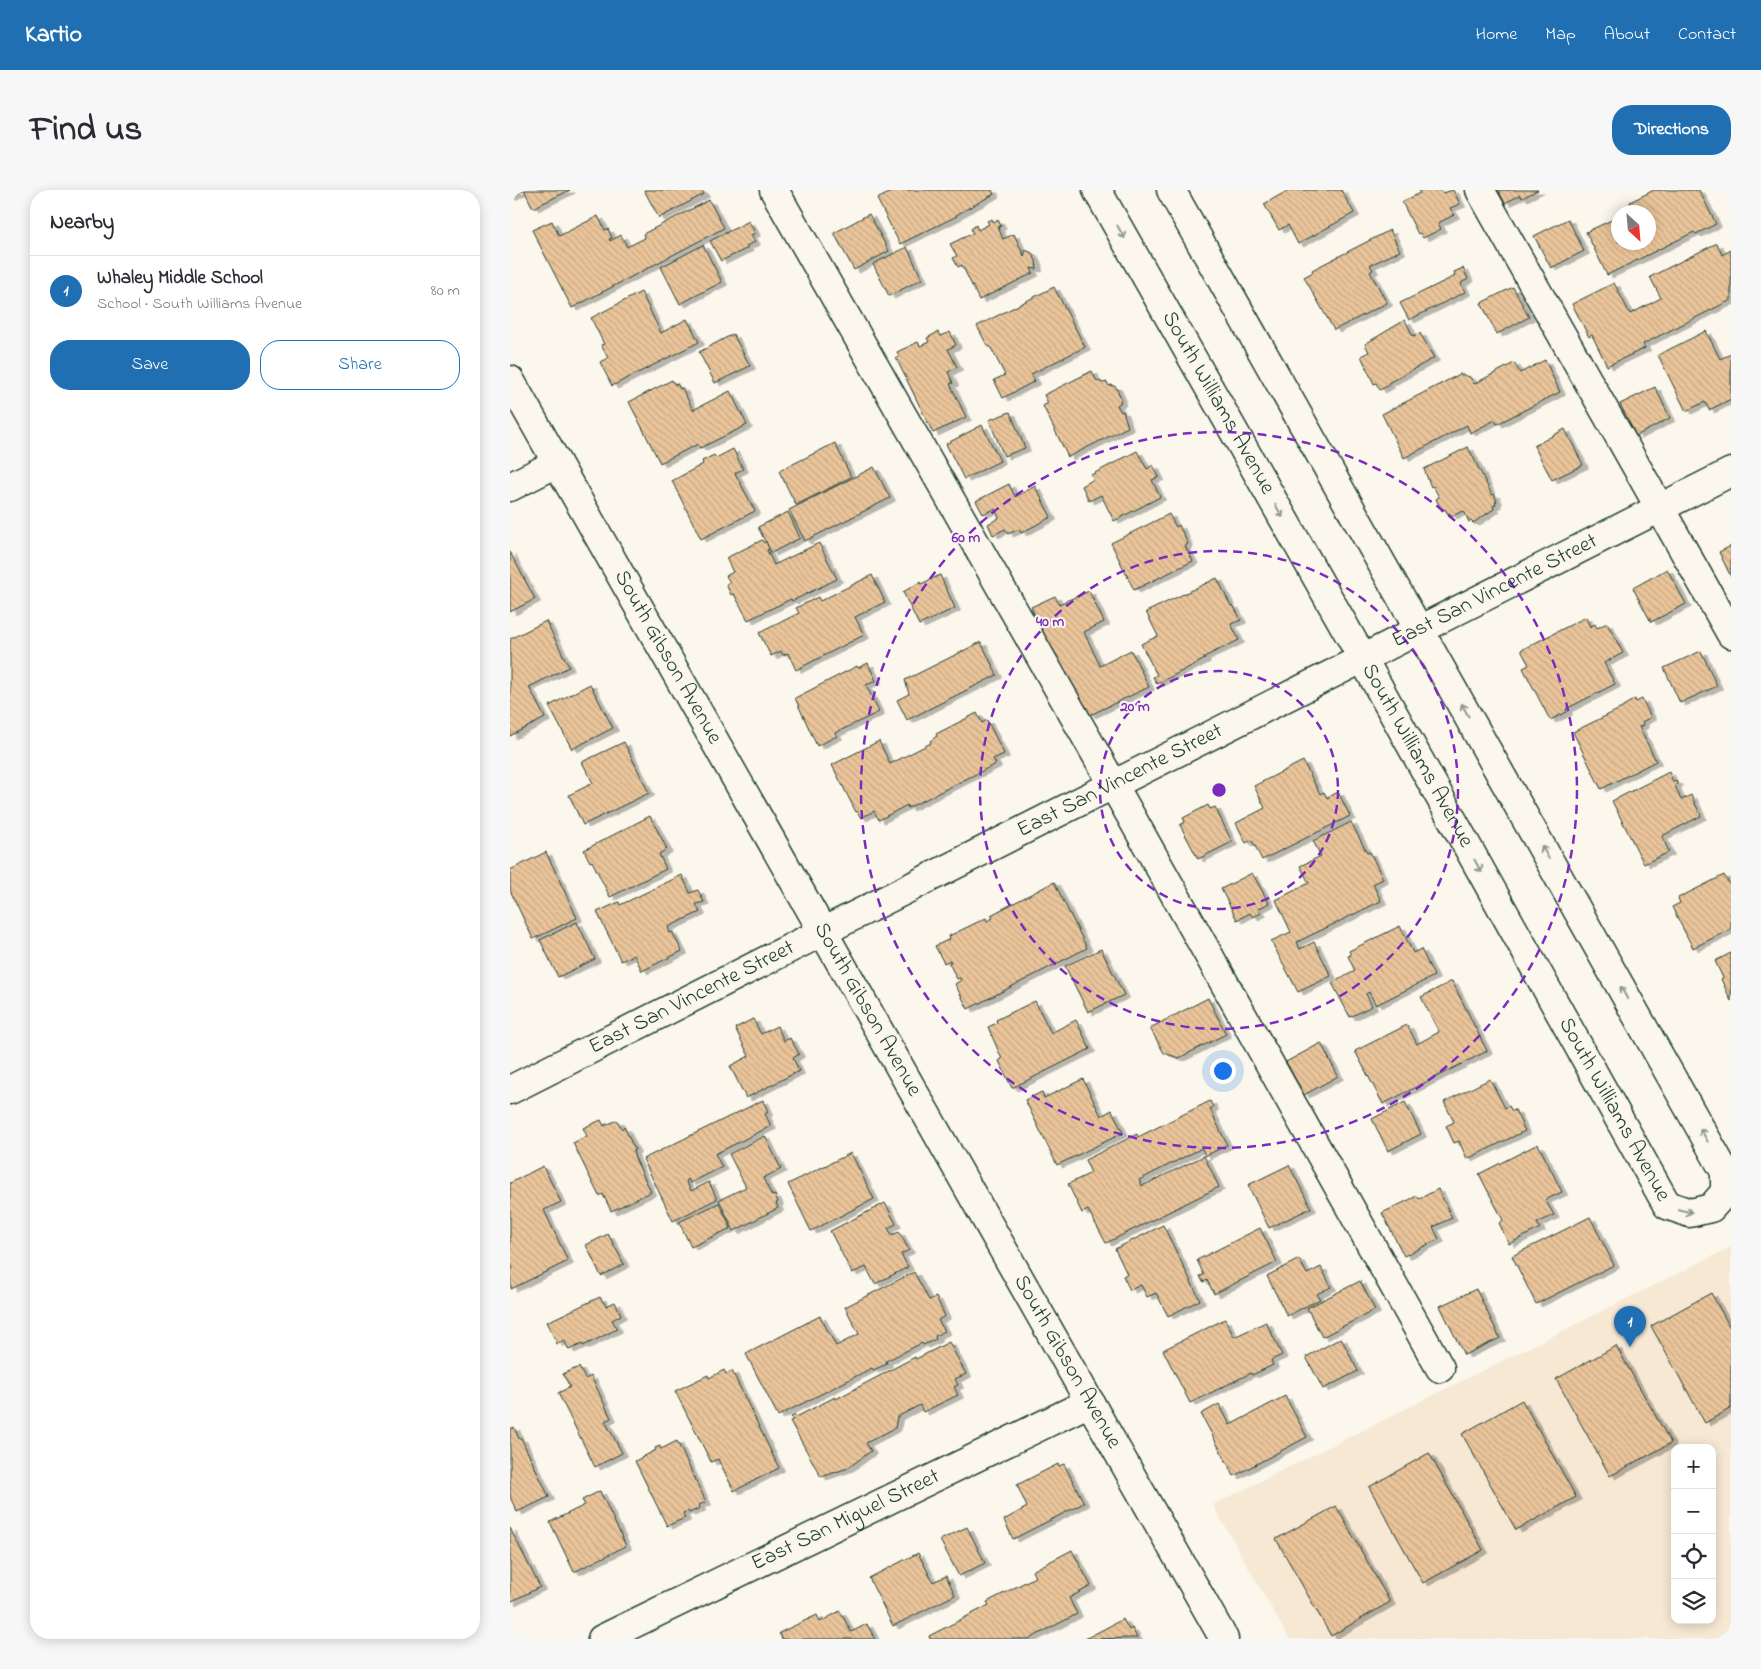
<!DOCTYPE html>
<meta charset="utf-8">
<style>
body{margin:0;font-family:"Indie Flower",sans-serif;background:#f7f7f7;color:#2b2b33}
.controls{position:absolute;right:15px;bottom:15px;display:grid;overflow:hidden;border-radius:10px;box-shadow:0 2px 12px #0003}
.controls button{width:45px;height:45px;display:grid;place-items:center;padding:0;border:0;border-bottom:1px solid #e1e1e2;background:#fff;color:#2b2b33;font:25px sans-serif}
.compass{position:absolute;left:1101px;top:15px;width:45px;height:45px;border-radius:50%;background:#fff;box-shadow:0 2px 12px #0003;rotate:154deg}
.you{position:absolute;left:712px;top:880px;width:18px;height:18px;margin:-12px;border:4px solid #fff;border-radius:50%;background:#1a73e8;box-shadow:0 0 0 8px #1a73e833}
.badge{display:grid;place-items:center;width:32px;height:32px;border-radius:50%;background:#1f6fb2;color:#fff;font-size:16px;font-weight:700}
.pin{position:absolute;translate:-50% -41px;filter:drop-shadow(0 1px 2px #0008)}
.pin::after{content:'';position:absolute;top:26px;width:18px;height:15px;background:inherit;clip-path:polygon(0 0,100% 0,50% 100%)}
.list{margin:0;padding:0;list-style:none}
h2{display:flex;justify-content:space-between;align-items:center;height:65px;margin:0;padding:0 20px;font-size:21px}
h2 small{font-size:16px;font-weight:400;color:#7c7c81}
.list li{display:grid;grid-template-columns:32px 1fr auto;gap:15px;align-items:center;box-sizing:border-box;height:70px;padding:0 20px;border-top:1px solid #e1e1e2}
.list b{display:block;font-size:19px;white-space:nowrap}
.list p{margin:0;font-size:16px;white-space:nowrap;color:#7c7c81}
.list em{font-size:16px;font-style:normal;color:#7c7c81}
.actions{display:flex;gap:10px;padding:15px 20px}
.actions a{flex:1;padding:11px 0;border:1px solid #1f6fb2;border-radius:20px;text-align:center;font-size:18px;color:#1f6fb2}
.actions .main{background:#1f6fb2;color:#fff}
.icon{flex:none;width:28px;height:28px;fill:none;stroke:currentColor;stroke-width:2;stroke-linecap:round;stroke-linejoin:round}
.map{position:relative;flex:none;width:1221px;height:1449px;overflow:hidden;border-radius:20px}
header{display:flex;align-items:center;gap:30px;box-sizing:border-box;height:70px;padding:0 25px;background:#1f6fb2;color:#fff}
header strong{font-size:24px}
nav{display:flex;gap:28px;margin-inline-start:auto;font-size:18px}
.intro{display:flex;align-items:center;justify-content:space-between;box-sizing:border-box;height:120px;padding:0 30px}
h1{margin:0;font-size:35px}
.button{padding:12px 22px;border-radius:20px;background:#1f6fb2;color:#fff;font-size:18px;font-weight:700}
main{display:flex;gap:30px;padding:0 30px}
aside{flex:1;background:#fff;border-radius:20px;box-shadow:0 2px 12px #0003}
.map>svg:first-child{display:block}
.built{fill:#f6e8d3;fill-rule:evenodd}
.building{fill:url(#building-back-hatch);stroke:#1f3d34;filter:url(#shadow)}
.lines{fill:none;stroke-linecap:round;stroke-linejoin:round}
.minor-casing{stroke:#1f3d34;stroke-width:31}
.minor{stroke:#fbf7ec;stroke-width:28}
.oneway{stroke:#8d9a90}
.ring{fill:none;stroke:#7b2cbf;stroke-width:2.5;stroke-dasharray:9 6}
.labels{text-anchor:middle;dominant-baseline:central;stroke-width:4;stroke-linejoin:round;paint-order:stroke}
.street-label{font-size:22px;fill:#1f3d34;stroke:#fbf7ec}
.centre{fill:#7b2cbf;stroke:#fbf7ec;stroke-width:2.5}
.ring-label{font-size:15px;text-anchor:middle;font-weight:bold;fill:#7b2cbf;stroke:#fbf7ec;stroke-width:4;stroke-linejoin:round;paint-order:stroke}
</style>
<header>
<strong>Kartio</strong>
<nav><a>Home</a><a>Map</a><a>About</a><a>Contact</a></nav>
</header>
<div class="intro"><h1>Find us</h1><a class="button">Directions</a></div>
<main>
<aside>
<h2>Nearby<small></small></h2>
<ul class="list">
<li><span class="badge">1</span><div><b>Whaley Middle School</b><p>School · South Williams Avenue</p></div><em>80 m</em></li>
</ul>
<div class="actions"><a class="main">Save</a><a>Share</a></div>
</aside>
<div class="map">
<svg width="1221" height="1449" viewBox="0 0 1221 1449">
<defs>
<pattern id="building-back-hatch" width="6" height="6" patternUnits="userSpaceOnUse" patternTransform="scale(1.25)"><rect width="6" height="6" fill="#eac49a"/><path d="M-1 5l2 2M0 0l6 6M5-1l2 2" fill="none" stroke="#c8a985"/></pattern>
<filter id="shadow"><feDropShadow dx="5.5" dy="3" stdDeviation="0" flood-color="#0004"/></filter>
</defs>
<rect width="100%" height="100%" fill="#fbf7ec"/>
<filter id="ink" filterUnits="userSpaceOnUse"><feTurbulence type="fractalNoise" baseFrequency=".02" numOctaves="2"/><feDisplacementMap in="SourceGraphic" scale="10" xChannelSelector="R" yChannelSelector="G"/><feConvolveMatrix kernelMatrix="1 2 1 2 8 2 1 2 1" color-interpolation-filters="sRGB"/></filter>
<g filter="url(#ink)">
<path class="built" d="M1221,1057V1449H779L703,1315ZM1165,1258H1202V1430H1165Z"/>
<g class="building">
<polygon points="0,0 13,0 0,7"/>
<polygon points="14,0 60,0 23,18"/>
<polygon points="134,0 192,0 194,4 149,28"/>
<polygon points="385,0 482,0 484,4 446,25 447,26 390,54 367,9"/>
<polygon points="779,0 831,0 844,23 788,54 778,35 769,40 754,14"/>
<polygon points="909,0 931,0 933,3 943,0 950,14 940,18 944,25 928,33 931,39 913,48 910,43 908,44 892,12 910,3"/>
<polygon points="988,0 1028,0 1012,8 1010,5 995,13"/>
<polygon points="1144,0 1189,0 1206,34 1186,44 1184,42 1097,85 1076,42 1108,27 1108,25 1108,52 1138,52 1138,22 1114,22 1121,18 1120,12"/>
<polygon points="199,10 214,38 62,118 22,40 42,31 49,46 88,26 95,40 98,39 102,48 99,49 100,51 111,45 117,57 135,48 133,44"/>
<polygon points="359,24 379,61 344,80 324,43"/>
<polygon points="482,29 484,32 488,30 491,36 488,37 493,49 504,44 514,66 516,60 522,63 526,71 527,79 521,78 523,83 469,110 452,75 448,77 443,68 447,66 440,54 463,43 461,39 466,35 468,40 479,34 477,31"/>
<polygon points="1058,29 1074,61 1041,78 1024,46"/>
<polygon points="239,31 245,43 241,45 245,52 236,56 238,58 211,71 200,51"/>
<polygon points="880,40 890,61 860,75 863,80 860,82 877,113 824,140 794,87 803,82 802,80"/>
<polygon points="1207,53 1212,65 1221,60 1221,110 1133,154 1135,158 1097,176 1082,145 1079,147 1062,114 1104,93 1120,124 1151,108 1140,87"/>
<polygon points="193,55 212,92 170,114 151,77"/>
<polygon points="397,57 412,89 379,106 363,74"/>
<polygon points="953,78 958,89 951,93 955,102 899,130 890,113 945,86 944,82"/>
<polygon points="544,97 575,157 521,184 525,191 493,208 484,190 495,185 480,156 478,157 467,136"/>
<polygon points="1003,97 1019,127 987,144 971,113"/>
<polygon points="131,102 151,143 177,129 189,152 102,196 90,172 98,168 91,155 94,154 81,128"/>
<polygon points="895,130 903,146 910,143 924,168 878,193 879,195 870,200 866,193 864,194 851,166 859,162 855,154"/>
<polygon points="1196,141 1210,169 1221,164 1221,209 1199,220 1195,212 1176,221 1148,165"/>
<polygon points="428,142 430,146 440,142 446,155 438,159 447,177 438,182 443,193 440,194 456,227 423,243 386,168 389,167 387,162 408,152 410,156 419,152 417,148"/>
<polygon points="223,144 240,176 205,193 189,162"/>
<polygon points="1035,170 1050,202 987,234 985,230 960,243 957,235 894,268 872,224 950,184 960,187 964,194 1004,173 1010,183"/>
<polygon points="582,181 586,190 593,193 597,192 599,196 601,195 606,197 611,208 610,213 607,215 611,222 613,221 618,237 558,267 533,216 538,213 534,205"/>
<polygon points="162,190 165,195 167,194 170,199 172,198 183,220 220,201 237,235 190,258 188,254 150,273 119,212"/>
<polygon points="1145,197 1160,228 1126,246 1110,214"/>
<polygon points="500,222 515,258 494,266 479,230"/>
<polygon points="472,235 490,271 454,289 436,254"/>
<polygon points="1055,239 1073,275 1042,290 1024,256"/>
<polygon points="325,253 341,287 286,315 269,281"/>
<polygon points="958,257 982,305 984,304 987,311 985,312 986,314 983,316 984,319 963,333 961,331 959,332 954,321 941,326 940,323 938,324 935,319 932,321 926,309 929,307 923,296 921,297 914,279"/>
<polygon points="223,259 233,279 225,283 245,321 191,349 162,291 193,274 192,271 204,265 206,268"/>
<polygon points="627,261 637,279 643,275 649,287 642,290 650,307 604,331 591,305 579,311 572,296 584,289 581,285"/>
<polygon points="364,277 380,308 295,351 279,320"/>
<polygon points="499,294 505,307 525,296 541,327 511,343 509,339 498,344 495,339 483,345 478,334 489,328 485,319 473,324 466,311"/>
<polygon points="278,322 290,348 261,363 248,337"/>
<polygon points="659,324 666,337 669,335 678,354 675,356 683,371 624,400 601,353"/>
<polygon points="252,350 254,353 256,351 259,359 257,360 264,375 309,353 327,389 282,411 281,409 238,430 224,404 221,405 216,394 220,392 216,386 223,382 216,368"/>
<polygon points="1221,356 1221,387 1209,362"/>
<polygon points="0,362 25,409 0,422"/>
<polygon points="1157,379 1176,414 1141,432 1123,398"/>
<polygon points="362,385 375,412 345,427 354,445 286,480 278,463 273,465 271,461 261,466 249,443 289,423 286,418 308,407 310,411"/>
<polygon points="430,385 445,418 409,435 393,402 410,392 411,394"/>
<polygon points="707,388 721,416 723,415 731,430 721,434 729,450 694,467 695,469 647,494 643,487 647,485 631,454 648,446 636,422"/>
<polygon points="579,401 594,432 574,442 590,476 621,460 639,497 580,525 534,444 521,417 545,406 549,414"/>
<polygon points="1076,427 1080,437 1085,434 1087,438 1097,433 1113,463 1094,473 1105,494 1056,519 1057,522 1040,530 1013,478 1019,475 1011,460"/>
<polygon points="36,431 59,477 19,497 35,528 0,546 0,449"/>
<polygon points="471,452 487,485 397,530 387,510 399,504 395,490"/>
<polygon points="1191,461 1207,496 1170,513 1154,478"/>
<polygon points="358,473 366,491 356,495 369,522 325,543 327,546 307,556 285,508 347,476 348,478"/>
<polygon points="80,494 103,538 62,559 39,516"/>
<polygon points="1125,509 1126,512 1132,509 1141,527 1132,532 1133,535 1129,537 1146,571 1091,599 1063,542 1114,517 1113,516"/>
<polygon points="467,523 472,533 477,530 494,564 483,569 486,574 398,618 397,615 369,630 364,621 351,628 347,621 346,622 322,575 369,551 380,574 421,553 420,551 427,546 426,544"/>
<polygon points="114,552 139,603 73,635 59,605 83,593 72,572"/>
<polygon points="793,571 810,604 814,602 817,608 828,602 840,626 752,670 742,650 736,653 726,633 755,618 744,596"/>
<polygon points="1159,582 1163,592 1166,591 1167,594 1165,596 1171,610 1181,605 1191,626 1152,646 1159,662 1134,674 1102,611"/>
<polygon points="698,615 700,619 705,617 722,652 688,669 670,635 675,632 673,628"/>
<polygon points="140,626 157,659 149,664 156,679 100,707 82,671 80,672 74,660"/>
<polygon points="841,632 857,663 860,662 873,689 863,694 871,711 787,752 790,759 804,752 821,786 788,802 761,751 781,742 766,710 799,693 790,676 811,666 803,651"/>
<polygon points="36,662 67,728 23,749 0,700 0,680"/>
<polygon points="742,683 759,713 748,719 751,723 743,727 740,723 727,730 711,699"/>
<polygon points="172,685 180,703 188,700 194,712 186,714 190,722 158,737 160,743 162,742 172,761 132,781 124,765 111,771 87,722 109,712 110,715"/>
<polygon points="1214,685 1220,695 1221,694 1221,739 1183,758 1162,717 1170,713 1168,708"/>
<polygon points="544,692 577,758 458,819 445,794 451,790 450,788 447,789 439,773 441,772 440,770 434,773 425,756 440,749 439,746 476,728 477,731 483,728 481,725"/>
<polygon points="67,732 85,769 48,787 30,750"/>
<polygon points="890,736 903,763 911,759 924,786 866,815 859,802 856,804 862,816 840,827 822,793 845,781 838,766 841,765 839,761"/>
<polygon points="591,759 614,805 578,822 555,776"/>
<polygon points="1221,763 1221,811 1211,789 1213,788 1205,771"/>
<polygon points="942,791 977,861 873,914 845,861 897,835 907,854 929,842 911,807"/>
<polygon points="698,808 716,844 669,868 654,863 640,838"/>
<polygon points="525,811 541,843 566,830 580,859 502,898 489,871 492,869 478,837 487,833 486,830"/>
<polygon points="243,829 251,844 267,836 274,851 280,848 289,864 283,868 289,881 236,908 220,876 239,866 225,838"/>
<polygon points="811,853 828,886 794,905 776,872"/>
<polygon points="573,889 591,926 602,920 613,943 547,975 515,910 532,902 534,908"/>
<polygon points="980,889 995,918 999,916 1002,921 1005,920 1015,941 957,969 949,951 944,953 936,936 944,932 934,912"/>
<polygon points="253,910 258,922 255,924 261,936 205,964 212,977 180,993 178,989 176,991 181,1001 199,992 207,1009 163,1031 133,969"/>
<polygon points="700,911 703,917 700,919 717,955 695,966 692,958 629,990 632,996 694,966 709,997 596,1053 578,1020 572,1023 558,994 581,983 575,970 627,944 628,947"/>
<polygon points="895,912 911,944 878,961 862,929"/>
<polygon points="91,930 94,936 107,930 112,939 114,937 125,960 123,961 125,968 141,1002 101,1021 93,1004 89,1006 63,953 77,946 73,938"/>
<polygon points="255,946 271,979 253,988 262,1006 265,1005 268,1012 266,1013 268,1018 224,1041 209,1010 236,997 219,964"/>
<polygon points="1028,954 1052,1002 1035,1010 1044,1025 1027,1033 1030,1038 999,1054 989,1033 993,1030 969,984"/>
<polygon points="341,963 364,1009 301,1041 278,994"/>
<polygon points="779,975 801,1018 759,1038 738,995"/>
<polygon points="33,976 51,1012 34,1020 58,1071 1,1099 0,1080 3,1079 0,1072 0,993"/>
<polygon points="928,999 942,1028 923,1037 929,1049 894,1066 872,1023 907,1006 909,1009"/>
<polygon points="209,1013 221,1038 181,1057 169,1032"/>
<polygon points="375,1013 386,1034 378,1038 382,1045 389,1042 399,1060 391,1064 398,1077 365,1094 356,1077 342,1083 320,1041"/>
<polygon points="1080,1027 1104,1075 1026,1114 1002,1066"/>
<polygon points="653,1035 690,1110 658,1126 646,1103 637,1107 631,1095 620,1100 613,1086 617,1084 605,1059"/>
<polygon points="750,1038 767,1072 704,1104 697,1090 693,1092 690,1086 694,1085 687,1070"/>
<polygon points="98,1044 114,1074 91,1086 76,1055"/>
<polygon points="789,1069 797,1084 811,1077 821,1097 807,1104 810,1109 777,1126 757,1086"/>
<polygon points="404,1082 419,1110 426,1107 435,1126 428,1130 435,1141 425,1146 426,1149 413,1155 412,1153 376,1171 377,1174 363,1180 362,1178 268,1226 236,1164 310,1126 326,1156 349,1144 335,1117"/>
<polygon points="850,1091 865,1120 812,1147 797,1118"/>
<polygon points="966,1099 990,1148 954,1165 930,1116"/>
<polygon points="1201,1103 1221,1139 1221,1218 1195,1233 1141,1136"/>
<polygon points="90,1107 96,1116 105,1112 111,1125 102,1130 107,1139 73,1156 72,1154 59,1160 54,1150 47,1154 37,1132"/>
<polygon points="715,1129 724,1147 756,1132 772,1165 761,1170 763,1175 742,1185 741,1183 680,1213 653,1160"/>
<polygon points="831,1148 848,1181 813,1199 796,1167"/>
<polygon points="439,1152 456,1184 445,1189 448,1195 444,1197 448,1205 413,1222 410,1215 387,1227 385,1238 356,1253 361,1261 338,1278 311,1287 280,1231 283,1230 281,1227 285,1225 286,1227 325,1207 326,1209 405,1167 406,1169"/>
<polygon points="1106,1156 1161,1253 1100,1286 1046,1189"/>
<polygon points="69,1177 75,1189 81,1186 101,1228 95,1231 112,1263 85,1277 48,1203 60,1197 53,1184"/>
<polygon points="214,1180 216,1184 222,1181 269,1278 224,1301 208,1269 201,1272 165,1201 198,1185 199,1188"/>
<polygon points="775,1206 797,1247 724,1286 691,1224 709,1214 720,1235"/>
<polygon points="1012,1210 1066,1307 1006,1340 952,1244"/>
<polygon points="4,1237 9,1249 11,1248 39,1307 7,1322 0,1307 0,1239"/>
<polygon points="167,1251 196,1312 189,1315 190,1318 179,1323 178,1321 173,1323 175,1328 157,1336 125,1271 146,1260 145,1258 150,1256 151,1259"/>
<polygon points="919,1263 973,1360 913,1393 859,1297"/>
<polygon points="548,1274 549,1276 554,1274 574,1313 503,1349 494,1330 517,1317 507,1295"/>
<polygon points="90,1301 116,1356 64,1382 40,1332 75,1315 72,1310"/>
<polygon points="826,1316 880,1412 821,1446 766,1349"/>
<polygon points="457,1337 475,1373 449,1386 430,1350"/>
<polygon points="0,1338 30,1397 0,1412"/>
<polygon points="562,1360 581,1396 559,1408 567,1424 519,1449 420,1449 419,1446 479,1415 477,1412 525,1387 522,1381"/>
<polygon points="408,1363 423,1392 436,1386 445,1405 383,1436 359,1388"/>
<polygon points="330,1421 341,1442 357,1434 365,1449 272,1449 269,1443 307,1425 310,1432"/>
<polygon points="613,1429 619,1440 622,1438 627,1448 575,1449"/>
</g>
<g class="lines">
<defs>
<g id="minor">
<polyline points="264,0 604,596 930,1178"/>
<path id="s1" d="M587,0L853,469L1157,1015L1180,1023L1201,1018L1215,1002V982L661,0"/>
<polyline points="970,0 1221,444"/>
<path id="s2" d="M0,190L714,1449"/>
<polyline points="0,297 47,273"/>
<path id="s3" d="M0,900L1221,282"/>
<path id="s4" d="M92,1449L580,1212"/>
</g>
</defs>
<use href="#minor" class="minor-casing"/>
<use href="#minor" class="minor"/>
</g>
<defs><path id="oneway-shaft" d="M-6 0H5M1.5-3L5.5 0L1.5 3" fill="none" stroke-width="1.6" stroke-linecap="round" stroke-linejoin="round" transform="scale(1.25)"/></defs>
<g class="oneway">
<use href="#oneway-shaft" transform="translate(611 42) rotate(60)"/>
<use href="#oneway-shaft" transform="translate(769 321) rotate(60)"/>
<use href="#oneway-shaft" transform="translate(955 520) rotate(-119)"/>
<use href="#oneway-shaft" transform="translate(1035 662) rotate(-119)"/>
<use href="#oneway-shaft" transform="translate(968 676) rotate(61)"/>
<use href="#oneway-shaft" transform="translate(1114 803) rotate(-119)"/>
<use href="#oneway-shaft" transform="translate(1194 945) rotate(-119)"/>
<use href="#oneway-shaft" transform="translate(1175 1021) rotate(13)"/>
</g>
</g>
<g class="ring">
<circle cx="709" cy="600" r="119"/>
<circle cx="709" cy="600" r="239"/>
<circle cx="709" cy="600" r="358"/>
</g>
<g class="labels">
<g class="street-label">
<text stroke="none"><textPath href="#s1" startOffset="245">South Williams Avenue</textPath></text>
<text stroke="none"><textPath href="#s3" startOffset="1104">East San Vincente Street</textPath></text>
<text stroke="none"><textPath href="#s2" startOffset="319">South Gibson Avenue</textPath></text>
<text stroke="none"><textPath href="#s1" startOffset="650">South Williams Avenue</textPath></text>
<text stroke="none"><textPath href="#s3" startOffset="684">East San Vincente Street</textPath></text>
<text stroke="none"><textPath href="#s3" startOffset="204">East San Vincente Street</textPath></text>
<text stroke="none"><textPath href="#s2" startOffset="724">South Gibson Avenue</textPath></text>
<text stroke="none"><textPath href="#s1" startOffset="1055">South Williams Avenue</textPath></text>
<text stroke="none"><textPath href="#s2" startOffset="1129">South Gibson Avenue</textPath></text>
<text stroke="none"><textPath href="#s4" startOffset="271">East San Miguel Street</textPath></text>
</g>
</g>
<circle cx="709" cy="600" r="8" class="centre"/>
<g class="ring-label">
<text x="456" y="352">60 m</text>
<text x="540" y="436">40 m</text>
<text x="625" y="521">20 m</text>
</g>
</svg>
<div class="controls">
<button>+</button>
<button>−</button>
<button><svg class="icon" aria-label="locate" viewBox="0 0 24 24"><circle cx="12" cy="12" r="6"/><path d="M12 2v4M12 18v4M2 12h4M18 12h4"/></svg></button>
<button><svg class="icon" aria-label="layers" viewBox="0 0 24 24"><path d="M12 4l9 5-9 5-9-5zM3 14l9 5 9-5"/></svg></button>
</div>
<svg class="compass" viewBox="-18 -18 36 36"><path d="M0-13l5 13h-10z" fill="#e53935"/><path d="M0 13l5-13h-10z" fill="#7c7c81"/></svg>
<div class="you"></div>
<div class="pin badge" style="left:1120px;top:1157px">1</div>
</div>
</main>
